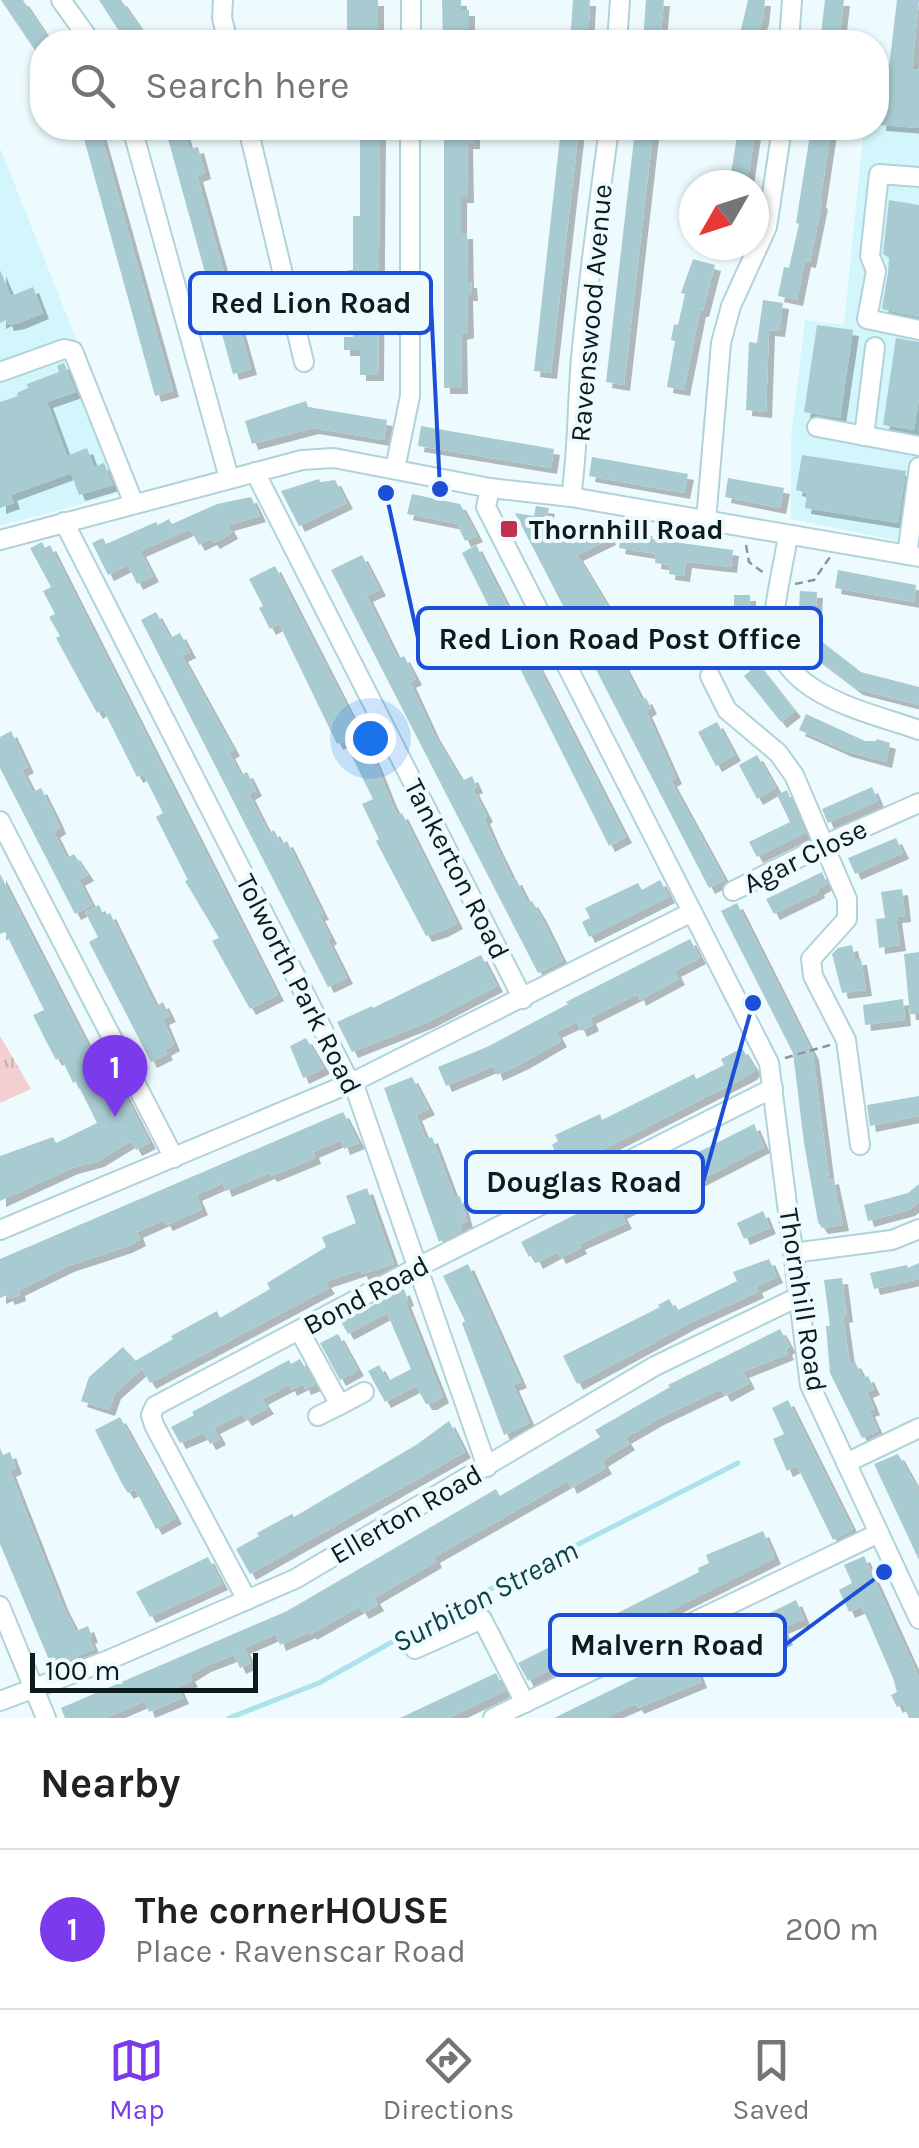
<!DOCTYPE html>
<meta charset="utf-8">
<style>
body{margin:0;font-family:Karla,sans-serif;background:#f6f6f6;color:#202124}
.compass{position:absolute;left:679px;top:170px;width:90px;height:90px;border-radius:50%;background:#fff;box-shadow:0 2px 8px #0004;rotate:231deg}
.scale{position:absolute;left:30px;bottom:25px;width:228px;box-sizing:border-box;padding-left:10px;border:5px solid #0e1b1d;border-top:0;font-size:28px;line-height:35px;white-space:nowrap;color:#0e1b1d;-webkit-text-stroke:8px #edfbfe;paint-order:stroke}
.you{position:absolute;left:370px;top:738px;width:35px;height:35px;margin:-25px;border:8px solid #fff;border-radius:50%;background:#1a73e8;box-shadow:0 0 0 15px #1a73e833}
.badge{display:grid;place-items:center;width:65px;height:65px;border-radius:50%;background:#7c3aed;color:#fff;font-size:32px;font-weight:700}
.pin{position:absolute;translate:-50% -82px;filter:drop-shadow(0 2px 5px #0008)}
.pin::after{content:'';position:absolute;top:52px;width:35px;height:30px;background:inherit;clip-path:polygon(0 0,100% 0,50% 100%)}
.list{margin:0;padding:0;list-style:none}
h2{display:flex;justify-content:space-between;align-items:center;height:130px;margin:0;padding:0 40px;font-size:42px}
h2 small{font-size:32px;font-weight:400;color:#757577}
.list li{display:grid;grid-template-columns:65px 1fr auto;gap:30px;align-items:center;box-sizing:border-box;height:160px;padding:0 40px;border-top:2px solid #e0e0e0}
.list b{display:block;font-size:38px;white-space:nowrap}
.list p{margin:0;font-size:32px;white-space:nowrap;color:#757577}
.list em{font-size:32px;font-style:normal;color:#757577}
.icon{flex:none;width:55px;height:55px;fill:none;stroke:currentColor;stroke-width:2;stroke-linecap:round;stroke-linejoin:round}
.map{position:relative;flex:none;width:919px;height:1718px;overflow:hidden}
.search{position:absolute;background:#fff;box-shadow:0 2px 8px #0004;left:30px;right:30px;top:30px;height:110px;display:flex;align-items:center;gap:25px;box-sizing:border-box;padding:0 35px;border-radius:40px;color:#757577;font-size:38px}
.sheet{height:290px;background:#fff}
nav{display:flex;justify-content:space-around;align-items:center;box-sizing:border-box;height:140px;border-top:2px solid #e0e0e0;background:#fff;font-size:28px;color:#757577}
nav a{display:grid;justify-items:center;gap:5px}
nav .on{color:#7c3aed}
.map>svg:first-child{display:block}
.built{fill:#d2f6fc}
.grass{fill:url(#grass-tufts)}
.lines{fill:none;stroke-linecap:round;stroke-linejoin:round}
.stream{stroke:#abe3ec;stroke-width:5}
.building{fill:#a8cbd1;filter:url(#shadow)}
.minor-casing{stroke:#b0d3d9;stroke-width:22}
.path{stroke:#8a979a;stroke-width:2.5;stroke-dasharray:8 5;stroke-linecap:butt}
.minor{stroke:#fff;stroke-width:18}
.poi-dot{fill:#c1304d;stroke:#edfbfe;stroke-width:4}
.labels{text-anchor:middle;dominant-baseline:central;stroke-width:8;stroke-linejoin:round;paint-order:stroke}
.street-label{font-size:28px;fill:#0e1b1d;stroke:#edfbfe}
.poi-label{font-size:28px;font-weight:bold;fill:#0e1b1d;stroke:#edfbfe;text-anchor:start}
.water-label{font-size:30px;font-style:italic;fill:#0f4249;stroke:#edfbfe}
.leader{fill:none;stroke:#1d4ed8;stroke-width:4}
.callout-dot{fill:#1d4ed8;stroke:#edfbfe;stroke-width:4}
.callout{fill:#edfbfe;stroke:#1d4ed8;stroke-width:4}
.callout-label{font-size:30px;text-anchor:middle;font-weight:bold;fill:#0e1b1d}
</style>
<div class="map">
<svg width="919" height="1718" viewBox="0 0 919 1718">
<defs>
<pattern id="grass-tufts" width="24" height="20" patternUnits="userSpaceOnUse" patternTransform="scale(2.5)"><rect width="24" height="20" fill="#f4cfd0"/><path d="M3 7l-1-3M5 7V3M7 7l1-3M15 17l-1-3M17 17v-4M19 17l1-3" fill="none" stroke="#d0b1b2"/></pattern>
<filter id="shadow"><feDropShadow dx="6" dy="6" stdDeviation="0" flood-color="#0004"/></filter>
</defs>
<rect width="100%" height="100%" fill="#edfbfe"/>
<g class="built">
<polygon points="877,63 919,67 919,545 791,519 791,439 805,320 844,325 864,128 876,128"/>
<polygon points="0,148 136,489 0,526"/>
</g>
<polygon class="grass" points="0,1036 31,1089 0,1103"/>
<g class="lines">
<polyline class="stream" points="229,1718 319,1683 449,1610 738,1463"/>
</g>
<g class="building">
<polygon points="1,0 23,0 51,42 42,42 42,47 36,52"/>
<polygon points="99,0 121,0 150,42 126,42"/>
<rect x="347" y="0" width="31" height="42"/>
<polygon points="442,0 461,0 461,10 469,10 469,42 443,42"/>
<polygon points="573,0 590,0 588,42 570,42"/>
<polygon points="646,0 664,0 660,42 643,42"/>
<polygon points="748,0 765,0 763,18 756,42 738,42"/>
<polygon points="825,0 844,0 839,42 820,42"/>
<polygon points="897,0 919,0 912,69 919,70 919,128 880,125 884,67 889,67"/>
<polygon points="81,128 99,128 173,391 155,396"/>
<polygon points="165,128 183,128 189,149 198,147 205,173 197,176 251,369 233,374"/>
<polygon points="360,128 380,128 378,375 360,375 360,350 344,350 344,337 353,337 353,309 347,309 348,270 353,270 353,216 360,216"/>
<polygon points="444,128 474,130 474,143 467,143 468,197 461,197 461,233 467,233 468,282 471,282 472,295 467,295 468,332 461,334 462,388 444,388"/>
<polygon points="561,128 579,128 551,373 534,371"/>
<polygon points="811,128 831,130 820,202 822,203 810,262 805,261 797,300 778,296 784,267 789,268 799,224 796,223"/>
<polygon points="635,130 653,133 624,385 606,382"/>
<polygon points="738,130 755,133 747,185 729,185"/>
<polygon points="889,200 919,205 919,317 882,309 888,273 889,258 883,254"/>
<polygon points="693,259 715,265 703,311 700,311 684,390 667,387 675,341 671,340 674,324 678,325 685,294 681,293"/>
<polygon points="0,270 11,296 33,287 43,313 19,323 8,325 6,320 0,323"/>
<polygon points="763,300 783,303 779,331 769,330 766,412 746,410 749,342 757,343"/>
<polygon points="817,325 853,330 840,418 804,412"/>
<polygon points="896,338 919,342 919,398 914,430 883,425"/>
<polygon points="64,363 76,392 47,402 67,456 87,448 94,467 104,463 113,485 79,495 71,473 11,495 14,503 0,508 0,402 18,396 17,393 28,388 27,384 59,372 57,366"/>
<polygon points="306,401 308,407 387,420 384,440 313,428 252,444 245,421"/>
<polygon points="421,426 554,449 551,468 418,446"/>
<polygon points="802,455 906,471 898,523 805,508 807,493 796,490"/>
<polygon points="592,457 688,474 684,493 589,476"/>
<polygon points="728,478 784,488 780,508 725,497"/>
<polygon points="319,479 320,482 335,480 347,503 299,526 281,491"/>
<polygon points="412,494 460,504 477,536 465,541 457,524 407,514"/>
<polygon points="251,497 260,516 228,525 232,533 214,543 211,539 199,545 190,529 140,551 153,576 137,584 128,565 108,575 92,543 103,538 106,544 156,522 158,525 169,519 172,524 217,504"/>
<polygon points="536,506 549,508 547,517 559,542 570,536 573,544 606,530 610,539 577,555 607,605 603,607 613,627 606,631 642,700 646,698 651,708 646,711 676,778 671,781 725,880 709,888 515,513 534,516"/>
<polygon points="622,531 653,536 652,539 733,550 731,567 686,562 684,576 669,574 670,565 655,563 656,554 619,548"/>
<polygon points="42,542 45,548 50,545 278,995 250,1009 212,941 219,938 185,881 188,880 156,817 163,813 155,797 143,774 137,777 103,709 97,713 56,638 60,636 49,617 55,614 43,591 51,587 30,548"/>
<polygon points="476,545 626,837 609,846 462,553"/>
<polygon points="362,555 380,590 367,596 398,659 404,656 416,679 410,682 434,734 462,781 472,776 477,787 473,789 487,816 484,818 494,841 513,880 516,879 528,903 532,901 541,916 563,961 538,973 331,570"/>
<polygon points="275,566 375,761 391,801 398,815 402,813 457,923 442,931 426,936 376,841 379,839 362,804 373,799 344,741 337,744 279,624 270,629 259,608 263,606 249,579"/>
<polygon points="838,570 916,585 914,602 835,588"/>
<polygon points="800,591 817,592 815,627 798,626"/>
<polygon points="734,595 750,595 751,656 725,655 724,611 734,610"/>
<polygon points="156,612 170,638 180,633 190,652 182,656 234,750 229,753 241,775 247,772 256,790 249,794 262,820 269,833 274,830 281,844 287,841 323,914 319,915 331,938 328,940 347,978 328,987 141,620"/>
<polygon points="816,637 861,672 919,687 919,705 857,689 806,650"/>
<polygon points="758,664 795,711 781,722 744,676"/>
<polygon points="806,714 865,741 876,741 877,739 890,743 886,762 846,751 799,730"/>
<polygon points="717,722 735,755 716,766 698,732"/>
<polygon points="11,731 28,767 22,770 33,792 41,788 56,818 60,828 54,832 67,858 74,854 88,875 79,880 92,905 75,914 0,768 0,737"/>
<polygon points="757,755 776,788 757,799 739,765"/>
<polygon points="872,787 878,801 828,823 822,809"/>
<polygon points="787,790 805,833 757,857 749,842 790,822 777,795"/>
<polygon points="896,838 903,853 855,874 848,858"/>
<polygon points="822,872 827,884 818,889 819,892 774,914 766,899"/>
<polygon points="0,874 113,1094 122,1089 150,1143 136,1150 131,1141 98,1161 72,1168 0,1201 0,1156 53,1137 56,1143 97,1123 76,1081 73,1083 61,1057 56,1060 44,1037 33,1015 44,1010 5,932 0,934"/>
<polygon points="660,880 669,897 589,937 582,922 590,918 585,908 638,883 642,890"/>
<polygon points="902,889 905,916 896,917 900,945 879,948 876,919 885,918 881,892"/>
<polygon points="737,903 813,1054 829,1179 833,1178 843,1225 822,1228 818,1222 804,1143 793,1053 721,911"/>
<polygon points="99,905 104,916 110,913 156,1006 163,1002 170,1016 163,1019 174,1045 165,1050 167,1054 151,1062 89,942 98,937 85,912"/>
<polygon points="690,939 700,958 675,971 679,979 640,1000 638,994 590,1018 593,1025 581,1031 577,1022 556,1032 561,1041 523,1063 497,1075 494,1066 446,1086 438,1067 487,1047 568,1004 566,1002"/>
<polygon points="852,945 855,959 861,959 866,990 842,993 832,954 838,948"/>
<polygon points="919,952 919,1014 910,1014 904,954"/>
<polygon points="481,955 497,986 428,1022 352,1052 337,1022 372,1006 373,1008"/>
<polygon points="903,999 905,1020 865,1025 863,1005"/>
<polygon points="306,1038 324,1068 303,1078 290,1046"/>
<polygon points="742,1048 755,1069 751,1074 510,1197 499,1174 555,1151 552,1145 558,1141 555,1135 600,1114 602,1120 694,1074 696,1079 724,1065 721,1059"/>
<polygon points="412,1077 429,1109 416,1115 426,1139 432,1137 455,1198 460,1196 467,1222 460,1224 462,1230 459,1232 439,1242 384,1088"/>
<polygon points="919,1096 919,1116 870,1126 867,1105"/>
<polygon points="343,1112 359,1143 344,1149 341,1140 313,1152 315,1158 271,1176 269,1173 226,1191 223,1183 196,1195 202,1209 167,1225 164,1220 137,1232 140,1240 126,1247 68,1266 19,1290 20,1295 9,1299 7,1295 0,1298 0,1259"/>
<polygon points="754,1124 764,1147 665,1198 662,1192 621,1213 626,1223 579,1244 581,1248 560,1258 557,1252 537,1263 533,1255 529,1257 521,1242"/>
<polygon points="919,1184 919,1202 909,1210 868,1221 864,1205 908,1193"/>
<polygon points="367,1188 394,1264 362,1274 361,1270 325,1282 329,1288 150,1383 142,1369 115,1393 109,1410 81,1401 89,1377 123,1347 135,1361 173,1339 171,1336 217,1311 220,1318 270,1289 267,1283 326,1247 322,1237 356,1223 346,1196"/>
<polygon points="763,1211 770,1228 744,1239 737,1223"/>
<polygon points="769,1259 777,1277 756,1287 758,1292 692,1322 577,1384 563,1356 660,1307 658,1305 669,1299 676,1311 737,1281 733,1272"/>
<polygon points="919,1263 919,1279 874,1289 870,1273 907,1265 908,1268"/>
<polygon points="468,1264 521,1382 513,1385 530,1423 504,1435 462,1323 465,1321 443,1276"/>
<polygon points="842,1278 847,1316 843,1317 850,1364 855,1362 863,1378 868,1376 874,1389 867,1392 874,1409 869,1411 878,1431 862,1438 830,1373 826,1326 830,1326 824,1280"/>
<polygon points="404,1289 408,1300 405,1301 443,1397 431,1404 426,1404 416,1386 385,1402 368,1371 379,1365 388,1381 411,1369 387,1313 348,1334 341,1322"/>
<polygon points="780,1329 790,1347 786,1349 788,1354 743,1372 749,1383 725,1396 721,1389 658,1419 625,1438 629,1444 602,1461 606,1468 571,1488 568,1481 434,1557 436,1562 374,1598 378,1605 363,1613 359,1607 311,1634 310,1632 280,1645 276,1634 244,1648 251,1663 240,1668 234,1655 205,1666 189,1676 192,1681 178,1687 183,1698 149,1712 145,1701 105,1718 65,1718 61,1708 287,1611 496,1489 500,1496 600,1437 595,1430 670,1387 668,1385"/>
<polygon points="338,1334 358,1370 340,1380 320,1343"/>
<polygon points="300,1359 315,1385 305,1389 303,1384 291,1390 289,1385 262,1399 268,1408 246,1420 242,1414 214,1428 220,1439 210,1444 204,1433 180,1443 171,1427 194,1415 192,1412 289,1360 291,1364"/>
<polygon points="788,1400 853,1530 833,1540 797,1466 787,1471 773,1439 784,1434 772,1408"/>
<polygon points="120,1417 176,1518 156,1529 135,1489 128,1493 122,1484 95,1430"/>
<polygon points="449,1421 465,1452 250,1574 236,1549 259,1536 257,1533 292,1514 294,1517 416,1445"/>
<polygon points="0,1448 3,1455 10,1452 16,1468 10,1471 63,1606 76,1631 88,1626 92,1637 89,1638 94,1649 52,1667 0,1544"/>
<polygon points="898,1454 919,1491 919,1560 874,1464"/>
<polygon points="763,1531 775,1558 528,1681 518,1663 699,1572 698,1568 709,1563 706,1555"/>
<polygon points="864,1556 919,1677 919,1718 909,1718 903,1704 897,1707 891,1695 897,1692 893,1678 867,1618 861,1607 849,1612 839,1590 852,1583 844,1565"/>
<polygon points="208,1557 222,1584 150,1617 136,1592"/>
<polygon points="796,1600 804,1619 782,1628 787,1639 773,1646 769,1638 697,1671 701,1682 638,1708 636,1704 604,1718 554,1718"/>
<polygon points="496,1673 505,1691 449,1718 400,1718"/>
</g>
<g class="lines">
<defs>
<g id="minor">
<polyline points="61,0 91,42"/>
<polyline points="223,0 222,18 228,42"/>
<polyline points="411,42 411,0"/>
<polyline points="617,42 620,0"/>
<polyline points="789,42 792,0"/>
<polyline points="132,128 229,478"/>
<polyline points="248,128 304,362"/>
<polyline points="919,177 879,174 870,256 876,271 867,319 919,330"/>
<polyline points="0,372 64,349 73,351 134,504"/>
<polyline points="817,427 919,446"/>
<polyline points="864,436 875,347"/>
<polyline points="395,469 410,396 410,128"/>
<polyline points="255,472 523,999"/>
<polyline points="490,488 486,507 769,1063 810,1385 919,1619"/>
<path d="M571,497C578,451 577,405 581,358C588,281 599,204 609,128"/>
<polyline points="706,521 721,343 731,306 767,227 782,128"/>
<polyline points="64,522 346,1075 353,1082 487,1467"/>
<path d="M788,535C784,563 776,592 774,620C771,694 866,711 919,730"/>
<polyline points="0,540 302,460 334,458 490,488 571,497 919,557"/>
<polyline points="907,555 919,467"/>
<polyline points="710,676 727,710 778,753 794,775 847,899 847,919 811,959 813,976 846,1040 860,1145"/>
<polyline points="0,821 174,1158"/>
<polyline points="733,891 826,844 919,803"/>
<polyline points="0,1230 353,1082 692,912"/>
<polyline points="793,1253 892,1240 919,1229"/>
<polyline points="299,1330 340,1405 364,1392"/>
<polyline points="318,1416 340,1405"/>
<polyline points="846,1463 919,1428"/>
<polyline points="247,1600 154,1425 151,1415 155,1406 418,1267 773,1088"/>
<polyline points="0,1606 46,1718"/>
<polyline points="415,1649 482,1619 525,1703"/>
<polyline points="0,1701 106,1661 295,1579 655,1366 798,1297"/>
<polyline points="493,1718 879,1533"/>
</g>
</defs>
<use href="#minor" class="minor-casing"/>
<g class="path">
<polyline points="746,545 749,562 764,573"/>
<polyline points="795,584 814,580 830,557"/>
<polyline points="785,1058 830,1045"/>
</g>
<use href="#minor" class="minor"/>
</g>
<rect class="poi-dot" x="499" y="519" width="20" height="20" rx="5"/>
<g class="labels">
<g class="street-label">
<text transform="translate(591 313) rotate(-85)">Ravenswood Avenue</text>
<text transform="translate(805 856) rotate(-26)">Agar Close</text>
<text transform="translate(457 869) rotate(63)">Tankerton Road</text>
<text transform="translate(299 984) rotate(63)">Tolworth Park Road</text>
<text transform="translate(366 1295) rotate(-28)">Bond Road</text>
<text transform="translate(803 1300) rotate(81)">Thornhill Road</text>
<text transform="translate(406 1514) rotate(-30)">Ellerton Road</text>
</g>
<g class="poi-label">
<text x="529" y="529">Thornhill Road</text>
</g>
<g class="water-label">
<text transform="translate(485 1596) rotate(-28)">Surbiton Stream</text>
</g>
</g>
<path class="leader" d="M440 489L431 303M386 493L418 638M753 1003L703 1182M884 1572L785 1645"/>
<g class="callout-dot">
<circle cx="440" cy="489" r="10"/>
<circle cx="386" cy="493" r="10"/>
<circle cx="753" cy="1003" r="10"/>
<circle cx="884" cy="1572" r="10"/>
</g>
<g class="callout">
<rect x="190" y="273" width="241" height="60" rx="10"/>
<rect x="418" y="608" width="403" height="60" rx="10"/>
<rect x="466" y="1152" width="237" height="60" rx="10"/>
<rect x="550" y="1615" width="235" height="60" rx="10"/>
</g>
<g class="callout-label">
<text x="311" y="313">Red Lion Road</text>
<text x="620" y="649">Red Lion Road Post Office</text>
<text x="584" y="1192">Douglas Road</text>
<text x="667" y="1655">Malvern Road</text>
</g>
</svg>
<svg class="compass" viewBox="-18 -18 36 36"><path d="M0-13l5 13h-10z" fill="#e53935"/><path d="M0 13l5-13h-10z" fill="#757577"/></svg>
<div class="scale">100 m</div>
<div class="you"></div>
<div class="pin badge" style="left:115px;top:1117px">1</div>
<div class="search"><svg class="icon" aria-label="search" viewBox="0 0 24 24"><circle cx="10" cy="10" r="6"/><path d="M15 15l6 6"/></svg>Search here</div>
</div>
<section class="sheet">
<h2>Nearby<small></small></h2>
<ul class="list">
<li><span class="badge">1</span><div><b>The cornerHOUSE</b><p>Place · Ravenscar Road</p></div><em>200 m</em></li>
</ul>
</section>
<nav>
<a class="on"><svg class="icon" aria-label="map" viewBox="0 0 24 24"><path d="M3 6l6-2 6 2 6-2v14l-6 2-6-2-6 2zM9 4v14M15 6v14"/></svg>Map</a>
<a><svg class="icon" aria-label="directions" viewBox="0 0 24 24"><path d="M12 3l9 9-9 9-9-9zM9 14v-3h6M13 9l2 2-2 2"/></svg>Directions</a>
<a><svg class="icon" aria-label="saved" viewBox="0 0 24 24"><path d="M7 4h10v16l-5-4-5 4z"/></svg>Saved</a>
</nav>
